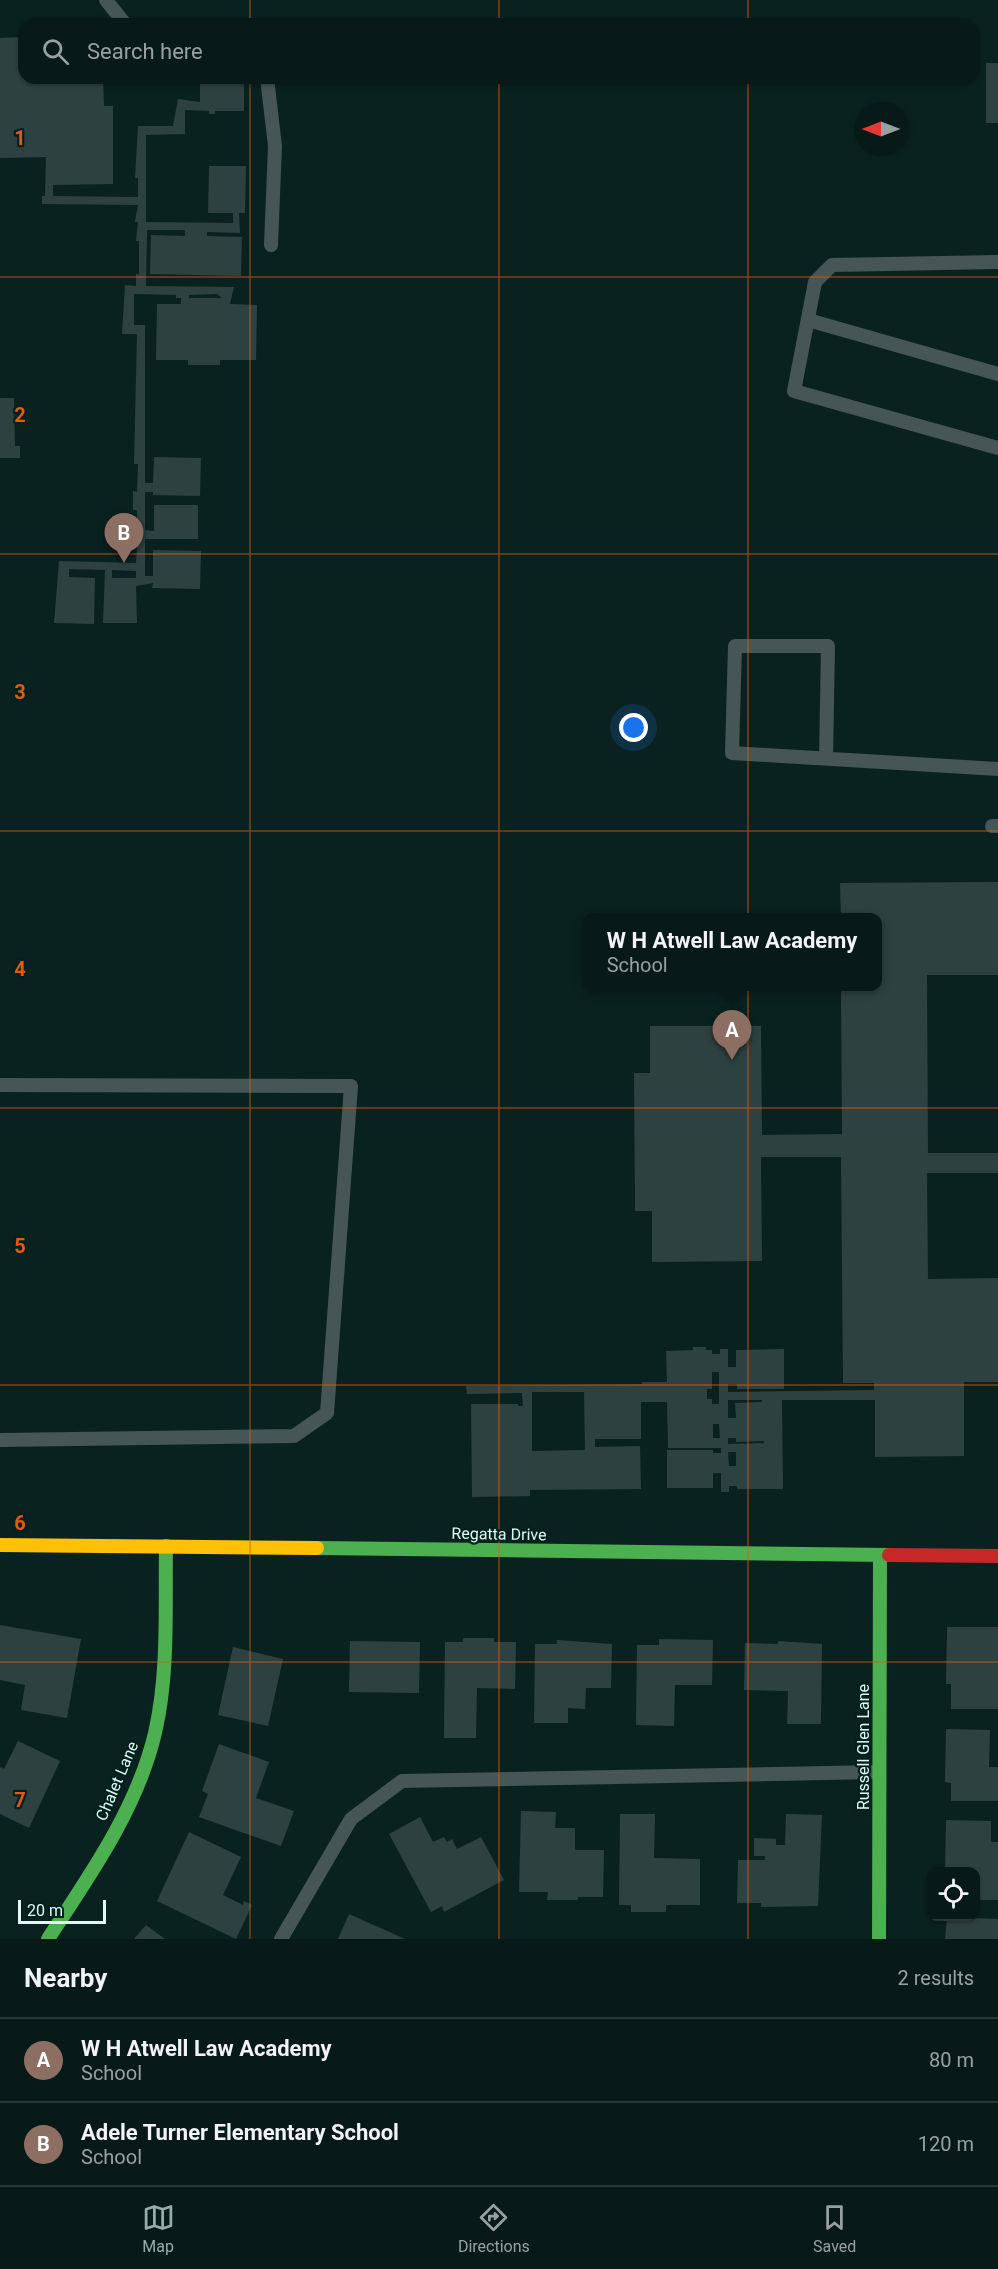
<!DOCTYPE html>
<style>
body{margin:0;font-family:Roboto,sans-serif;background:#162724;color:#f1f3f6}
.controls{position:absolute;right:18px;bottom:18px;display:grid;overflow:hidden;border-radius:12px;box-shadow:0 2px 4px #0004}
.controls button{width:54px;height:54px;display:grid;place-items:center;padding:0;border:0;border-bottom:2px solid #293836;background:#081a17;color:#f1f3f6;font:30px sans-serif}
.compass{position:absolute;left:854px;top:102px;width:54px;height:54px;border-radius:50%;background:#081a17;box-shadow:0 2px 4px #0004;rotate:270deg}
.scale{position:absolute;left:18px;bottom:15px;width:88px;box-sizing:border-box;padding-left:6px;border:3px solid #e1f8f3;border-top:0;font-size:16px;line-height:21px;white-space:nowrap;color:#e1f8f3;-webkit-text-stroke:4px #01211d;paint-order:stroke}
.you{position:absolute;left:634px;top:728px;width:21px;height:21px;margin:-15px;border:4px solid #fff;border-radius:50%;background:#1a73e8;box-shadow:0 0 0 9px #1a73e833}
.badge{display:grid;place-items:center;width:39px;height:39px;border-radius:50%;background:#96ada9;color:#fff;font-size:20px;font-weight:700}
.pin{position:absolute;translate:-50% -50px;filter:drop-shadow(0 2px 3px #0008)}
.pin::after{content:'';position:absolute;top:32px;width:21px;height:18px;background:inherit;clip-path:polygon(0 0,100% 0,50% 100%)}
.popup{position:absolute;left:582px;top:913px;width:300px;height:78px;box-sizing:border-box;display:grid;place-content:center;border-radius:12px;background:#081a17;filter:drop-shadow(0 2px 4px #0005);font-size:20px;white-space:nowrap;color:#98a1a1}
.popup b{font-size:22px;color:#f1f3f6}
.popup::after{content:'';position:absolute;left:50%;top:100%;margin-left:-12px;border:12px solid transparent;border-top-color:#081a17}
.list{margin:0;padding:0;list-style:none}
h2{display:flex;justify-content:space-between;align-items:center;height:78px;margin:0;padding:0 24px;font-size:26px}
h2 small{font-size:20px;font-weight:400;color:#98a1a1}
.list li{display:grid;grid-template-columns:39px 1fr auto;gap:18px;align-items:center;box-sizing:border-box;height:84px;padding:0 24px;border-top:2px solid #293836}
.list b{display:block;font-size:22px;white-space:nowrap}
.list p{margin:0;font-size:20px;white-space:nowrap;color:#98a1a1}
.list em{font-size:20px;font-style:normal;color:#98a1a1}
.icon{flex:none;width:33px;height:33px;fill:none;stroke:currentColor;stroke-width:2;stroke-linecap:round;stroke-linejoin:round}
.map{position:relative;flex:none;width:998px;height:1939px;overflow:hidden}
.search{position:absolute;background:#081a17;box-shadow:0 2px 4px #0004;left:18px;right:18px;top:18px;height:66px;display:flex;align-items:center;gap:15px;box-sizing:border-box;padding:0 21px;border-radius:18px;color:#98a1a1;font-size:22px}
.sheet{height:246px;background:#081a17}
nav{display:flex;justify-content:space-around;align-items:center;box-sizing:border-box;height:84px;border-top:2px solid #293836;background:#081a17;font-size:16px;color:#98a1a1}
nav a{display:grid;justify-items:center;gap:3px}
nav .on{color:#96ada9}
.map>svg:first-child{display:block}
.building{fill:#2e4141;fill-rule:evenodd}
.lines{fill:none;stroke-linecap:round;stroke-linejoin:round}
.lane{stroke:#465654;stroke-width:14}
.fast{stroke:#4caf50;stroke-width:14}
.slow{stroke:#ffc107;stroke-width:14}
.jam{stroke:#c62828;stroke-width:14}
.grid{fill:none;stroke:#e8590c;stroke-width:1.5;stroke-opacity:0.55}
.labels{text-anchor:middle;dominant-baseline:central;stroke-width:4.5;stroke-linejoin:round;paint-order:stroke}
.street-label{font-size:16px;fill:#e1f8f3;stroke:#01211d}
.grid-label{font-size:20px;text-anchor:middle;font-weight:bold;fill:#e8590c;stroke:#01211d;stroke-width:4.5;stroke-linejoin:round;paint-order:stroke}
</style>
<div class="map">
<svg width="998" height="1939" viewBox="0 0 998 1939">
<rect width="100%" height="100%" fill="#0a221f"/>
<g class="building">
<path d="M24,37V78H103L104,106H113V184L53,185V196L138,197V178H135L138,126H173L178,99L200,102V78H244V111H215V114H209V111L185,110V134L146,135V222L233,223V213H208L209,166H246L245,213H239L240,233L207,232V236L242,237L241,276L150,274L151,235L185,236V230H147L146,286L234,287L230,304L257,305L256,360H220V365H188V360H156L157,304H181V298H176V295L134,294V325H145V483H153L154,457L201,458L200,496L153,495V492H145V530L154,531V505H198V539H145V576H153V550L201,551L200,589L152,588L153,583L136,586L137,623H103L105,570L69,569V577L95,578L94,624L54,623L59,561L136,563L137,548H133V538H137V510H133V491L137,492L138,464H134L137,334H122L125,285L136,286V274H139V241H136L138,222H135L138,205L42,204V196H45L46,157L0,158V38ZM217,294L222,298H189V295ZM112,570L136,571V578H112Z"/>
<rect x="986" y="63" width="12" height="60"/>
<polygon points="0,398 14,398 15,446 20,446 20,458 0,458"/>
<path d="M998,882V975H927L928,1153H998V1173H927L928,1279L998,1278V1382H964V1456L875,1457V1400H782L783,1489H737V1486H729V1492H721V1473H713V1488H667V1450H713V1453H721V1448H668L667,1402H641V1439H595V1447L640,1446L641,1489L530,1490V1496L472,1497L471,1404H518V1406H523L522,1393L467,1394L466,1386L642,1384V1382H667L666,1351L693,1350V1347H706V1350H712V1354H720V1349H728V1367H736V1350L784,1349V1389H737V1384H728V1392L874,1390V1383H843L841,1157H761L762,1261L652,1262V1211H635L634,1073H650V1026H761L762,1135L842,1134L841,986H878V918H841L840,883ZM712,1372H719V1404H712V1399H707V1389H712ZM532,1392H584L585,1450L532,1451ZM728,1400H762V1402L735,1403L736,1418H728ZM713,1424H719L720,1438H713ZM728,1438H736V1442L764,1441V1443L728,1444ZM728,1452H736V1466H729Z"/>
<polygon points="0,1625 81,1639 67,1718 21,1710 25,1685 0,1680"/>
<polygon points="947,1627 998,1627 998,1709 951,1709 951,1684 946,1684"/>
<polygon points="463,1638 494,1638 494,1642 516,1642 515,1689 477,1688 476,1738 444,1738 445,1642 463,1642"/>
<polygon points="659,1639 713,1640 712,1685 675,1685 674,1726 636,1725 637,1645 659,1645"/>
<polygon points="557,1640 612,1644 611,1688 586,1688 585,1709 568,1708 568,1723 534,1723 535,1644 557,1644"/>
<polygon points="350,1641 420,1642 419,1693 349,1692"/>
<polygon points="778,1641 822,1644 821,1724 787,1724 788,1691 744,1690 745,1643 778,1644"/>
<polygon points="233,1647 283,1659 268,1726 218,1715"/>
<polygon points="946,1729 990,1730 989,1767 998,1767 998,1801 951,1801 951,1783 945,1782"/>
<polygon points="18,1741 60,1761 29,1828 0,1814 0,1767 4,1769"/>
<polygon points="219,1744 269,1762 256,1798 294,1811 281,1846 199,1817 208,1794 202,1791"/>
<polygon points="521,1811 556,1812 555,1828 575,1828 575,1850 604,1850 603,1897 578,1897 578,1900 547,1900 548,1892 519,1892"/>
<polygon points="620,1814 655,1814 654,1858 700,1859 700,1905 666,1905 666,1912 631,1912 631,1905 619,1905"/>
<polygon points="786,1814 822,1815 818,1906 761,1907 761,1903 737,1903 738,1860 765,1860 765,1856 754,1856 754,1838 776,1839 776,1845 785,1845"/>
<polygon points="420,1817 433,1842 444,1837 447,1842 452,1839 457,1849 481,1837 504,1880 444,1912 442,1906 431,1912 389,1834"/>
<polygon points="946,1820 991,1821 991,1842 998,1842 998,1900 976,1900 976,1872 945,1872"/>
<polygon points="189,1832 241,1857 223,1895 243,1905 244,1901 252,1905 236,1939 157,1901"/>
<polygon points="349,1914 405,1939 338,1939"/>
<polygon points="947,1917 998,1919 998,1939 945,1939"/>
<polygon points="146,1925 165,1939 134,1939"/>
</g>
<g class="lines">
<g class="lane">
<polyline points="106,0 125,24"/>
<polyline points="267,78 275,146 271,245"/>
<polyline points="998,262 832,265 815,282 794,391 998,448"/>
<polyline points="808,320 998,374"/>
<polyline points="826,759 828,646 735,646 732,753 998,769"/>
<polyline points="992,826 998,826"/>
<polyline points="0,1085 351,1086 327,1413 294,1436 0,1440"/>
<polyline points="281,1939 351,1819 402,1781 879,1772"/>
</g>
<g class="fast">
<polyline points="317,1548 889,1555"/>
<path d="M48,1939C90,1875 137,1809 155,1733C169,1672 165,1608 166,1546"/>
<polyline points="879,1939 880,1555"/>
</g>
<polyline class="slow" points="0,1545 317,1548"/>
<polyline class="jam" points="889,1555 998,1556"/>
</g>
<path class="grid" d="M250,0V24M499,0V24M748,0V24M250,78V1939M499,78V1939M748,78V1939M0,277H998M0,554H998M0,831H998M0,1108H998M0,1385H998M0,1662H998"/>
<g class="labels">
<g class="street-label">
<text transform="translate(499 1534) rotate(1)">Regatta Drive</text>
<text transform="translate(863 1747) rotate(-90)">Russell Glen Lane</text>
<text transform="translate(117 1781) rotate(-67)">Chalet Lane</text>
</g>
</g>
<g class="grid-label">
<text x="20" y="145">1</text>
<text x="20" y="422">2</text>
<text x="20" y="699">3</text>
<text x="20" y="976">4</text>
<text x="20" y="1253">5</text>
<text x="20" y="1530">6</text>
<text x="20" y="1807">7</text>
</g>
</svg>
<div class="controls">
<button><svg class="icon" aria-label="locate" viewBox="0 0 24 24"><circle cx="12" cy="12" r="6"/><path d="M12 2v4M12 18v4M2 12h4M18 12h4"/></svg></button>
</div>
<svg class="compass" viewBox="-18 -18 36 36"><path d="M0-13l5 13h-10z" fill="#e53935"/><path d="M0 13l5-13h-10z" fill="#98a1a1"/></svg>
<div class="scale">20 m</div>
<div class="you"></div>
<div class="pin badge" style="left:732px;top:1060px;background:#8d6e63">A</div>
<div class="popup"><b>W H Atwell Law Academy</b>School</div>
<div class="pin badge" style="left:124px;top:563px;background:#8d6e63">B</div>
<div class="search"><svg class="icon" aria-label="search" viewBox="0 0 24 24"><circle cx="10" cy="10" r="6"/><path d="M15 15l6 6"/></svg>Search here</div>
</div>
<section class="sheet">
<h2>Nearby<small>2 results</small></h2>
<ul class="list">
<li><span class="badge" style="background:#8d6e63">A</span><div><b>W H Atwell Law Academy</b><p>School</p></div><em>80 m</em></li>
<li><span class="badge" style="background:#8d6e63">B</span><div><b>Adele Turner Elementary School</b><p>School</p></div><em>120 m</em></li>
</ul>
</section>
<nav>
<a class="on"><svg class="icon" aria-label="map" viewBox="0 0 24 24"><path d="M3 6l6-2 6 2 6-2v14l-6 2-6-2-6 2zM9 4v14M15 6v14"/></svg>Map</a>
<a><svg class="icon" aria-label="directions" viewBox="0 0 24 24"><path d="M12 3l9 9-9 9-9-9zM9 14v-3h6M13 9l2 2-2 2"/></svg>Directions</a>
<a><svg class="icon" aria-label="saved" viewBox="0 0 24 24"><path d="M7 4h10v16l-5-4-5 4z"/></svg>Saved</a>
</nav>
